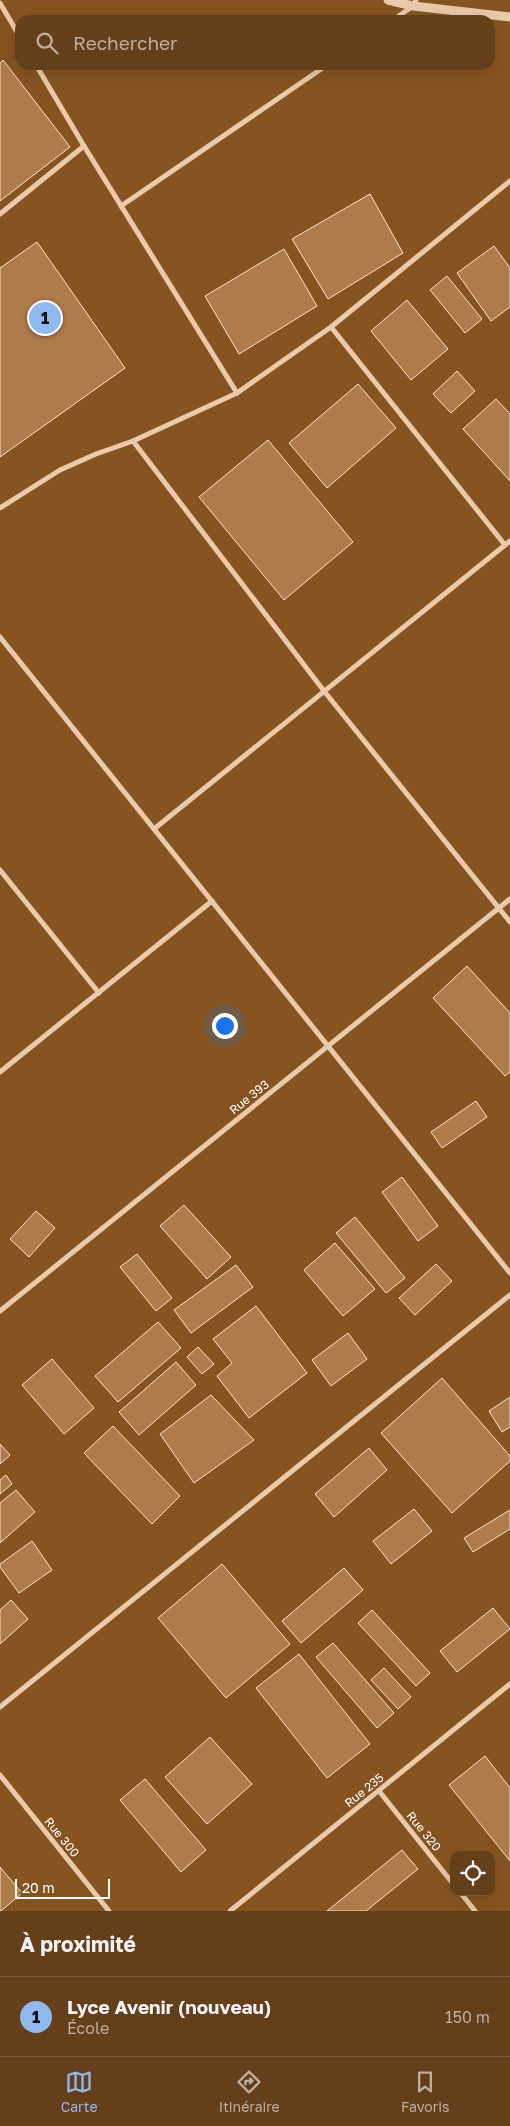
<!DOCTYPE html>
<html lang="fr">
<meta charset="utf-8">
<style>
body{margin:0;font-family:"Golos Text",sans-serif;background:#6c4a26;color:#f1f3f6}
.controls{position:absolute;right:15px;bottom:15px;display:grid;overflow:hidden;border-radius:10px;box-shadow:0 5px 20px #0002}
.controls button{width:45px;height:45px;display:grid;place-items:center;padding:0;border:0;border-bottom:1px solid #785838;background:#643f19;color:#f1f3f6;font:25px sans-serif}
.scale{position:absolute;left:15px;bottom:12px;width:95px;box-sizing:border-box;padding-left:5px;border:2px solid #fff;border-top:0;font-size:14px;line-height:18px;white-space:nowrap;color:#fff;-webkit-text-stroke:4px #865421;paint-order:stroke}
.you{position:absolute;left:224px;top:1025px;width:18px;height:18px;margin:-12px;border:4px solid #fff;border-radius:50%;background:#1a73e8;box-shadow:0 0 0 8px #1a73e833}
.badge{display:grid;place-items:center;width:32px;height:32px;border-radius:50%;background:#90b9f0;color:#111;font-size:16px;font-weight:700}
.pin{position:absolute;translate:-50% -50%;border:2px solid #fff;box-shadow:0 1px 5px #0006}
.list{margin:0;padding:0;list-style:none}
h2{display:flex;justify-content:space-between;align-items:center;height:65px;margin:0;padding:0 20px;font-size:21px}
h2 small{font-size:16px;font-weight:400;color:#bbafa2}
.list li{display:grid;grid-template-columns:32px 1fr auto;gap:15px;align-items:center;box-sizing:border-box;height:80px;padding:0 20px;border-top:1px solid #785838}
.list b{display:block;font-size:19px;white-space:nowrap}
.list p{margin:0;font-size:16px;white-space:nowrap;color:#bbafa2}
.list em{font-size:16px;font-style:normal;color:#bbafa2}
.icon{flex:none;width:28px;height:28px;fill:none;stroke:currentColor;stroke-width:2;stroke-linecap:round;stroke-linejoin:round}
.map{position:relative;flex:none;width:510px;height:1911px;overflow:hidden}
.search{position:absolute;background:#643f19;box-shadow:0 5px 20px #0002;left:15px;right:15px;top:15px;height:55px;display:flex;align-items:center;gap:12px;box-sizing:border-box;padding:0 18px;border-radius:15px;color:#bbafa2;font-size:19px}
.sheet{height:145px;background:#643f19}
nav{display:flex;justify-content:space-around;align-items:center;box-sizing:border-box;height:70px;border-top:1px solid #785838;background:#643f19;font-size:14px;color:#bbafa2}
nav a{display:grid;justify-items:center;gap:2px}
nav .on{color:#90b9f0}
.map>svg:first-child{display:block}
.building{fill:#ae7c4a;stroke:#f7e3ce}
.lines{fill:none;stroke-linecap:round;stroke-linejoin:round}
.minor{stroke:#e9caaa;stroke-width:5}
.tertiary{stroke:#e9caaa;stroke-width:9}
.labels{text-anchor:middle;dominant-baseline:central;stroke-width:4.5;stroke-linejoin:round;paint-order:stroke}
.street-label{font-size:12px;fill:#fff;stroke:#865421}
</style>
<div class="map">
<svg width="510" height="1911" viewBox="0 0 510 1911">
<rect width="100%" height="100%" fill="#865421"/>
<g class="building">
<polygon points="3,60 70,147 0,201 0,63"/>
<polygon points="370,194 403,253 328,299 292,239"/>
<polygon points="37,242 125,368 0,457 0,268"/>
<polygon points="494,246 510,268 510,307 491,321 457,273"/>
<polygon points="284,249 317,306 239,354 205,296"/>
<polygon points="447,276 482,319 465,333 430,290"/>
<polygon points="407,300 448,349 411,380 371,331"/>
<polygon points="457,371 475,391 451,413 433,394"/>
<polygon points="358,384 396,428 327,488 289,443"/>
<polygon points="496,399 510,414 510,481 463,429"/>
<polygon points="268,440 353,542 284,600 199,497"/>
<polygon points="467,966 510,1013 510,1072 505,1076 433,998"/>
<polygon points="476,1101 487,1117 442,1148 431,1132"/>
<polygon points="402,1177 438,1226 418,1241 382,1192"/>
<polygon points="184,1205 231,1257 207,1279 160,1226"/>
<polygon points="36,1211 55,1228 29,1257 10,1239"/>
<polygon points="355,1217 405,1278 386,1293 336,1233"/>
<polygon points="335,1243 375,1289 343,1316 304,1270"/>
<polygon points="137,1254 172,1298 156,1311 120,1267"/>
<polygon points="436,1264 452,1281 415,1315 399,1298"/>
<polygon points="236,1265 253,1287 191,1333 174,1310"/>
<polygon points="256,1306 307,1373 249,1418 217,1376 232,1363 213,1339"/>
<polygon points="158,1322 181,1348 118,1402 95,1376"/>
<polygon points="348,1333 367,1359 331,1386 312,1360"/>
<polygon points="198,1347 214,1364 202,1374 187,1357"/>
<polygon points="52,1359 94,1408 64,1434 22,1385"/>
<polygon points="176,1362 196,1385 139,1435 119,1412"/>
<polygon points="442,1378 510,1456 510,1461 452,1513 381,1433"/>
<polygon points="211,1395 254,1440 194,1483 160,1434"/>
<polygon points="510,1397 510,1427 502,1432 489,1411"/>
<polygon points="113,1426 180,1496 152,1524 84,1453"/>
<polygon points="0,1444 10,1455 0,1464"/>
<polygon points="369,1448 387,1470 334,1517 315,1494"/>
<polygon points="6,1475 12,1484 0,1494 0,1480"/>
<polygon points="16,1490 35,1512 0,1543 0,1503"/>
<polygon points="414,1509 432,1531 391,1564 373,1541"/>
<polygon points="510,1510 510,1529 473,1552 464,1538"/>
<polygon points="32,1541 52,1570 19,1593 0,1567 0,1564"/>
<polygon points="222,1564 290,1644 226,1698 158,1618"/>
<polygon points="344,1568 363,1590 301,1643 282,1621"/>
<polygon points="11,1600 28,1619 0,1644 0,1610"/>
<polygon points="493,1608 510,1629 457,1672 440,1651"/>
<polygon points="372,1610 430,1673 416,1686 358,1623"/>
<polygon points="333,1643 394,1713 377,1728 316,1657"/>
<polygon points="299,1654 370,1744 327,1778 256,1688"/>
<polygon points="384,1668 411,1697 398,1709 371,1680"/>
<polygon points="210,1737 252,1784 207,1824 165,1777"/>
<polygon points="485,1756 510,1788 510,1861 449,1785"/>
<polygon points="145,1779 206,1850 181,1872 120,1800"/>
<polygon points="402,1850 418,1869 366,1911 327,1911"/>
<polygon points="0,1867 22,1893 1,1911 0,1911"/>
</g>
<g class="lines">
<g class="minor">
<polyline points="0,3 20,37"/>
<polyline points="393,20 413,6 416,0"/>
<polyline points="36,65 84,146 237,393"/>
<polyline points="121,206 327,65"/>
<polyline points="0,214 84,146"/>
<polyline points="331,327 505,545"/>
<polyline points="133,441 237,393 331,327 510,181"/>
<polyline points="0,508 60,470 96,454 133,441 324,691 510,922"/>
<polyline points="0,637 510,1273"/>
<polyline points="154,829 510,541"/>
<polyline points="0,870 99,993"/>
<polyline points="0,1072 212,901"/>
<polyline points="0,1311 510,899"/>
<polyline points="0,1707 510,1295"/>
<polyline points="0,1775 109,1911"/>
<polyline points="379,1791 454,1885"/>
<polyline points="460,1892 475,1911"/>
<polyline points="230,1911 510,1684"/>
</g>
<polyline class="tertiary" points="388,0 413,6 510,17"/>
</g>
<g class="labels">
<g class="street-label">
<text transform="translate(249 1097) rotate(-39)">Rue 393</text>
<text transform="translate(364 1790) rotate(-39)">Rue 235</text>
<text transform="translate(424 1831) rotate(51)">Rue 320</text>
<text transform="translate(62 1837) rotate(51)">Rue 300</text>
</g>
</g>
</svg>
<div class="controls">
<button><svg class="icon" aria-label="locate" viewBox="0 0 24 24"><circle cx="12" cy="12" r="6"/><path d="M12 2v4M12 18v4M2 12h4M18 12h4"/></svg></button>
</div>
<div class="scale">20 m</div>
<div class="you"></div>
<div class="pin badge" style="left:45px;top:318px">1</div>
<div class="search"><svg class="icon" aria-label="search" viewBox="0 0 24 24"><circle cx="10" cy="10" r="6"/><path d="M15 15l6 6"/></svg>Rechercher</div>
</div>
<section class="sheet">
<h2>À proximité<small></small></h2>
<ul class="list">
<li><span class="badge">1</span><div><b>Lyce Avenir (nouveau)</b><p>École</p></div><em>150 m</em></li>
</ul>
</section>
<nav>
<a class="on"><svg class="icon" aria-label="map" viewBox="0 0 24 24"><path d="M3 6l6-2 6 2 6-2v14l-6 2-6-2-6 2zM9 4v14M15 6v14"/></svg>Carte</a>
<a><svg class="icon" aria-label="directions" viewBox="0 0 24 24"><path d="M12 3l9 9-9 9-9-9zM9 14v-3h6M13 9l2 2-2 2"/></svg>Itinéraire</a>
<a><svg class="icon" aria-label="saved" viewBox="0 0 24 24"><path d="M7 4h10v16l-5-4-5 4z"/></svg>Favoris</a>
</nav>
